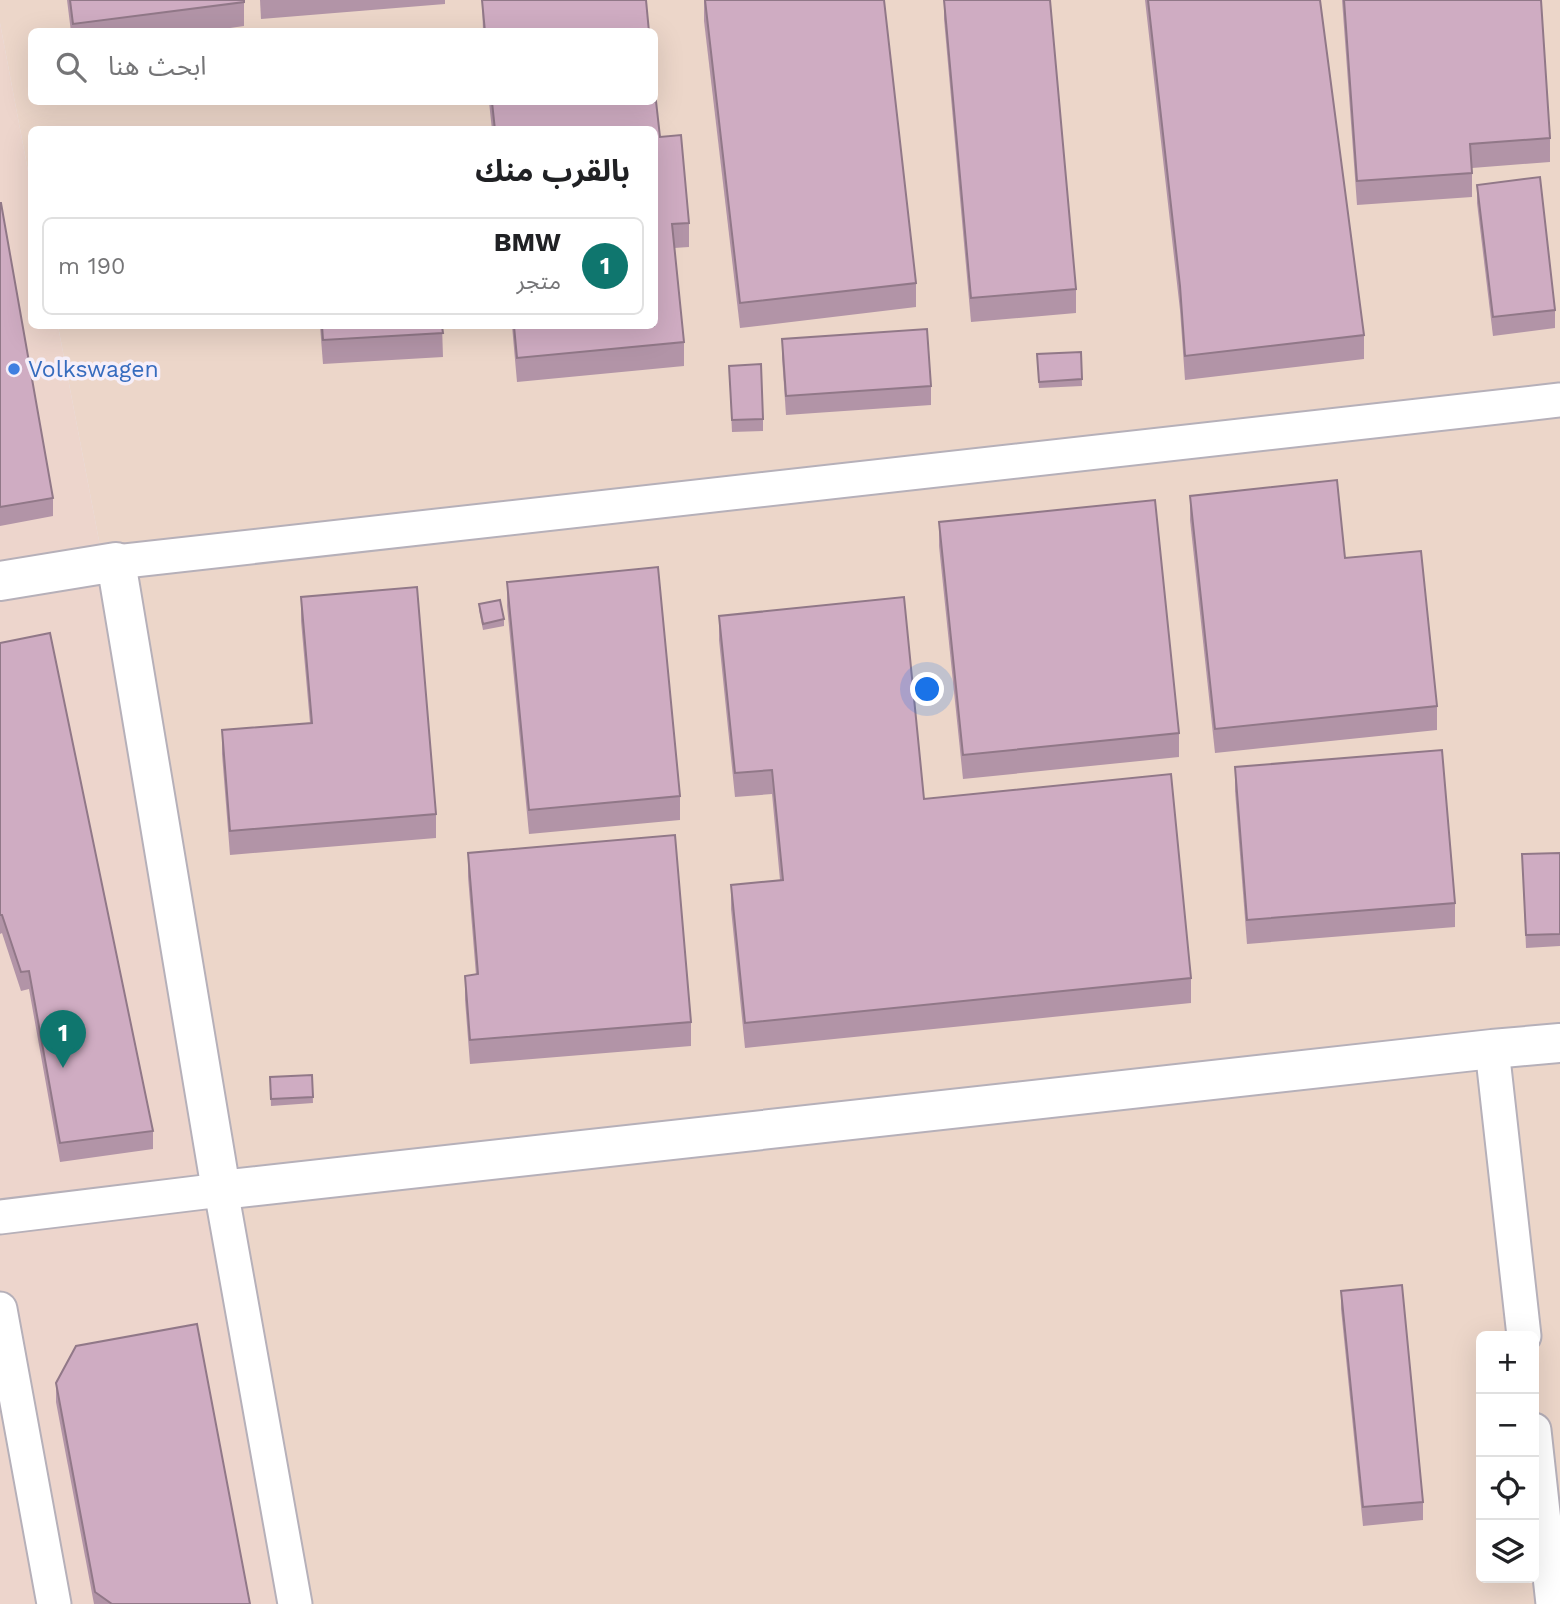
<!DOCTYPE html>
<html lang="ar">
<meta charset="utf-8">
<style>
body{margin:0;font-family:"Work Sans","Noto Sans Arabic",sans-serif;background:#f6f6f6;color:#202124;direction:rtl}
.controls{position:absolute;right:21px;bottom:21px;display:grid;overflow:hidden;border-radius:10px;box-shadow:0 7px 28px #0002}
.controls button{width:63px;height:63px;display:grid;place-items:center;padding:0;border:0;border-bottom:2px solid #e0e0e0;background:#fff;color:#202124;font:35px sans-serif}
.you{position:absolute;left:928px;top:690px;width:24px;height:24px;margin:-18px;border:5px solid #fff;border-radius:50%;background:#1a73e8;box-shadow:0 0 0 10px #1a73e833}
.badge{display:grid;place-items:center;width:46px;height:46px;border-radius:50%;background:#0f766e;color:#fff;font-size:23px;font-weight:700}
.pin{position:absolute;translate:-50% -58px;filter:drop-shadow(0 2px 4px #0008)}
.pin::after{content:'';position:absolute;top:37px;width:24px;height:21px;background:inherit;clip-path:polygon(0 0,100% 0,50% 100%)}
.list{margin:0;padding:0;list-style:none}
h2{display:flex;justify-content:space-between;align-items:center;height:91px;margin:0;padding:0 28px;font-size:30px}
h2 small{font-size:23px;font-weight:400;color:#757577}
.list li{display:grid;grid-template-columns:46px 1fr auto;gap:21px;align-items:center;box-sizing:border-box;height:98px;margin:0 14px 14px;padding:0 14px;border:2px solid #e0e0e0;border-radius:10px}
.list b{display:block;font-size:26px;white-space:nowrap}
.list p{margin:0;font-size:23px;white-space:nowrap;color:#757577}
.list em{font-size:23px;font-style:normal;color:#757577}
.icon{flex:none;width:38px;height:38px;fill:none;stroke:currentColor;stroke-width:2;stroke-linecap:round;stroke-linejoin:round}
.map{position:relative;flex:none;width:1560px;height:1604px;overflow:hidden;direction:ltr}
.search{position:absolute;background:#fff;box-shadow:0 7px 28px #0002;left:28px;top:28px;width:630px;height:77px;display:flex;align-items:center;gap:18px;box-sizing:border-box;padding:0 24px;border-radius:10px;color:#757577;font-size:26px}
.panel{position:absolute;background:#fff;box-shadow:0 7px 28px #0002;left:28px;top:126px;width:630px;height:203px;border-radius:10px;direction:rtl}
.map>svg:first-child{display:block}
.commercial{fill:#edd5cc}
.industrial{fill:#ecd6c9;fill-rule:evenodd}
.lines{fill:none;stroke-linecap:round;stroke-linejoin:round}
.minor-casing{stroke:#b6b0b9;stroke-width:37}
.tertiary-casing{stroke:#b6b0b9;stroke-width:42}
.minor{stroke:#fff;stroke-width:33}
.tertiary{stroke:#fff;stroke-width:38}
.wall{fill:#b294a7}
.building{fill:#cfacc2;stroke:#917888;stroke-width:2}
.shop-dot{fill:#3f7fe0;stroke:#f6eff9;stroke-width:2.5}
.labels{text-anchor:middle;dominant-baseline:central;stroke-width:7;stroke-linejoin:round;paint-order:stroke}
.shop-label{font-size:23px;fill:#366cbe;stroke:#f6eff9;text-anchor:start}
</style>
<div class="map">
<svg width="1560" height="1604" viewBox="0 0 1560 1604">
<rect width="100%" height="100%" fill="#e9e2eb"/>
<polygon class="commercial" points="0,23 31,187 32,326 58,326 302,1604 0,1604"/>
<path class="industrial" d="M0,0H1560V1604H302L58,326H654V130H32L31,187L0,23ZM32,32H654V102H32ZM1481,1336H1534V1578H1481Z"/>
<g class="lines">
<defs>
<g id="minor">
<polyline points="116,562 1560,400"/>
<polyline points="1492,1049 1524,1336"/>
<polyline points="0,1217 221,1190 295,1604"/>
<polyline points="0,1309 54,1604"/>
<polyline points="1534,1430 1553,1604"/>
</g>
<polyline id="tertiary" points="0,581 116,562 221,1190 1492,1049 1560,1043"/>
</defs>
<use href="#minor" class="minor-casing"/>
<use href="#tertiary" class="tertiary-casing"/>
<use href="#minor" class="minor"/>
<use href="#tertiary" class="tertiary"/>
</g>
<g class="wall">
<polygon points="67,0 244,0 244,26 202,32 71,32"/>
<polygon points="260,0 445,0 445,4 261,19"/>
<polygon points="482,0 649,32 483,32"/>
<polygon points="704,0 916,283 916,307 740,328 704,21"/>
<polygon points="944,0 1076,289 1076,313 971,322 944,19"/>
<polygon points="1145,0 1320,0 1364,335 1364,359 1185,380 1180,310"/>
<polygon points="1342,0 1541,0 1550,138 1550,162 1472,168 1472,197 1357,205"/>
<polygon points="489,102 654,102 660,137 689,223 689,247 674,248 684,342 684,366 517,382 512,326 654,326 654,130 492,130"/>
<polygon points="1477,185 1555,310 1555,328 1493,336 1477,203"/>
<polygon points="0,203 53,498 53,516 0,526"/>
<polygon points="320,326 442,326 443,357 323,364"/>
<polygon points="782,339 931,386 931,405 786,415 782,357"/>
<polygon points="1081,352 1082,386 1039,388 1037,354"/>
<polygon points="729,366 763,419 763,431 732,432"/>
<polygon points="1190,496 1345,558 1437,706 1437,730 1215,753 1190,520"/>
<polygon points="939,522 1179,733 1179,757 963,779 939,546"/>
<polygon points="507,582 680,796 680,820 529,834 507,606"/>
<polygon points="301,597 436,814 436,838 230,855 222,754 222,730 310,723 301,621"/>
<polygon points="479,604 504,619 504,626 483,630 479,610"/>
<polygon points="719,616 924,799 1191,978 1191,1003 745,1048 731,909 731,885 780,880 772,794 735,797 719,640"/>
<polygon points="0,643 153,1131 153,1149 60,1162 29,989 21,991 2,933 0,934"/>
<polygon points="1235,767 1455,903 1455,927 1247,944 1235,791"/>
<polygon points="468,853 691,1022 691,1046 470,1064 465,1000 465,976 476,975 468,877"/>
<polygon points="1560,853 1560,946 1526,948 1522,854"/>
<polygon points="312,1075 313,1103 271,1106 270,1077"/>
<polygon points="1341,1291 1423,1502 1423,1520 1363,1526 1341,1309"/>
<polygon points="56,1383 250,1604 94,1604 56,1402"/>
</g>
<g class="building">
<polygon points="70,0 244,0 244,2 73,24"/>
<polygon points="482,0 646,0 649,32 485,32"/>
<polygon points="705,0 884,0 916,283 740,303"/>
<polygon points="944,0 1050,0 1076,289 971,298"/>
<polygon points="1148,0 1320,0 1364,335 1185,356 1180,286"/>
<polygon points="1344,0 1541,0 1550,138 1470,144 1472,173 1357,181"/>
<polygon points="654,83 660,137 681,135 689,223 672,224 684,342 517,358 514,326 654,326 654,130 495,130 492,102 654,102"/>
<polygon points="1540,177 1555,310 1493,317 1477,185"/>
<polygon points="0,203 1,203 53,498 0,507"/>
<polygon points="322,326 442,326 443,333 323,340"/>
<polygon points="927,329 931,386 786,396 782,339"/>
<polygon points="1081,352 1082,379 1039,382 1037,354"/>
<polygon points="761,364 763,419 732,420 729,366"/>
<polygon points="1337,480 1345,558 1421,551 1437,706 1215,729 1190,496"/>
<polygon points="1155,500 1179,733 963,755 939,522"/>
<polygon points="658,567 680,796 529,810 507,582"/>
<polygon points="417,587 436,814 230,831 222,730 312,723 301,597"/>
<polygon points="904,597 924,799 1171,774 1191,978 745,1023 731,885 783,880 772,770 735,773 719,616"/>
<polygon points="500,600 504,619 483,624 479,604"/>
<polygon points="50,633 153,1131 60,1143 29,971 21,972 2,915 0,915 0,643"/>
<polygon points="1442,750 1455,903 1247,920 1235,767"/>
<polygon points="675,835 691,1022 470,1040 465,976 478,974 468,853"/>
<polygon points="1560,853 1560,934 1526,935 1522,854"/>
<polygon points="312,1075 313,1097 271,1099 270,1077"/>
<polygon points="1402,1285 1423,1502 1363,1507 1341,1291"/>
<polygon points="197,1324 250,1604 112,1604 95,1592 56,1383 76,1346"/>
</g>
<circle class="shop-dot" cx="14" cy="369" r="7"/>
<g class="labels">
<g class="shop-label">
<text x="28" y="369">Volkswagen</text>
</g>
</g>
</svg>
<div class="controls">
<button>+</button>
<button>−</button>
<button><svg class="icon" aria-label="locate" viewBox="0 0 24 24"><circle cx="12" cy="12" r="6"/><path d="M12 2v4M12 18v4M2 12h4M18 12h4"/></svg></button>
<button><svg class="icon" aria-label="layers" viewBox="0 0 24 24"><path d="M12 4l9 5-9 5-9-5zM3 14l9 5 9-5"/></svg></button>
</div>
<div class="you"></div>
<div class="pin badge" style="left:63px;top:1068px">1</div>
<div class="search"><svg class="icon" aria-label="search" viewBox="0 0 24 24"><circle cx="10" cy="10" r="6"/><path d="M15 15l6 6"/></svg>ابحث هنا</div>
<section class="panel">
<h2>بالقرب منك<small></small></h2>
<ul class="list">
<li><span class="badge">1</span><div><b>BMW</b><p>متجر</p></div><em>190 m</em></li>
</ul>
</section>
</div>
